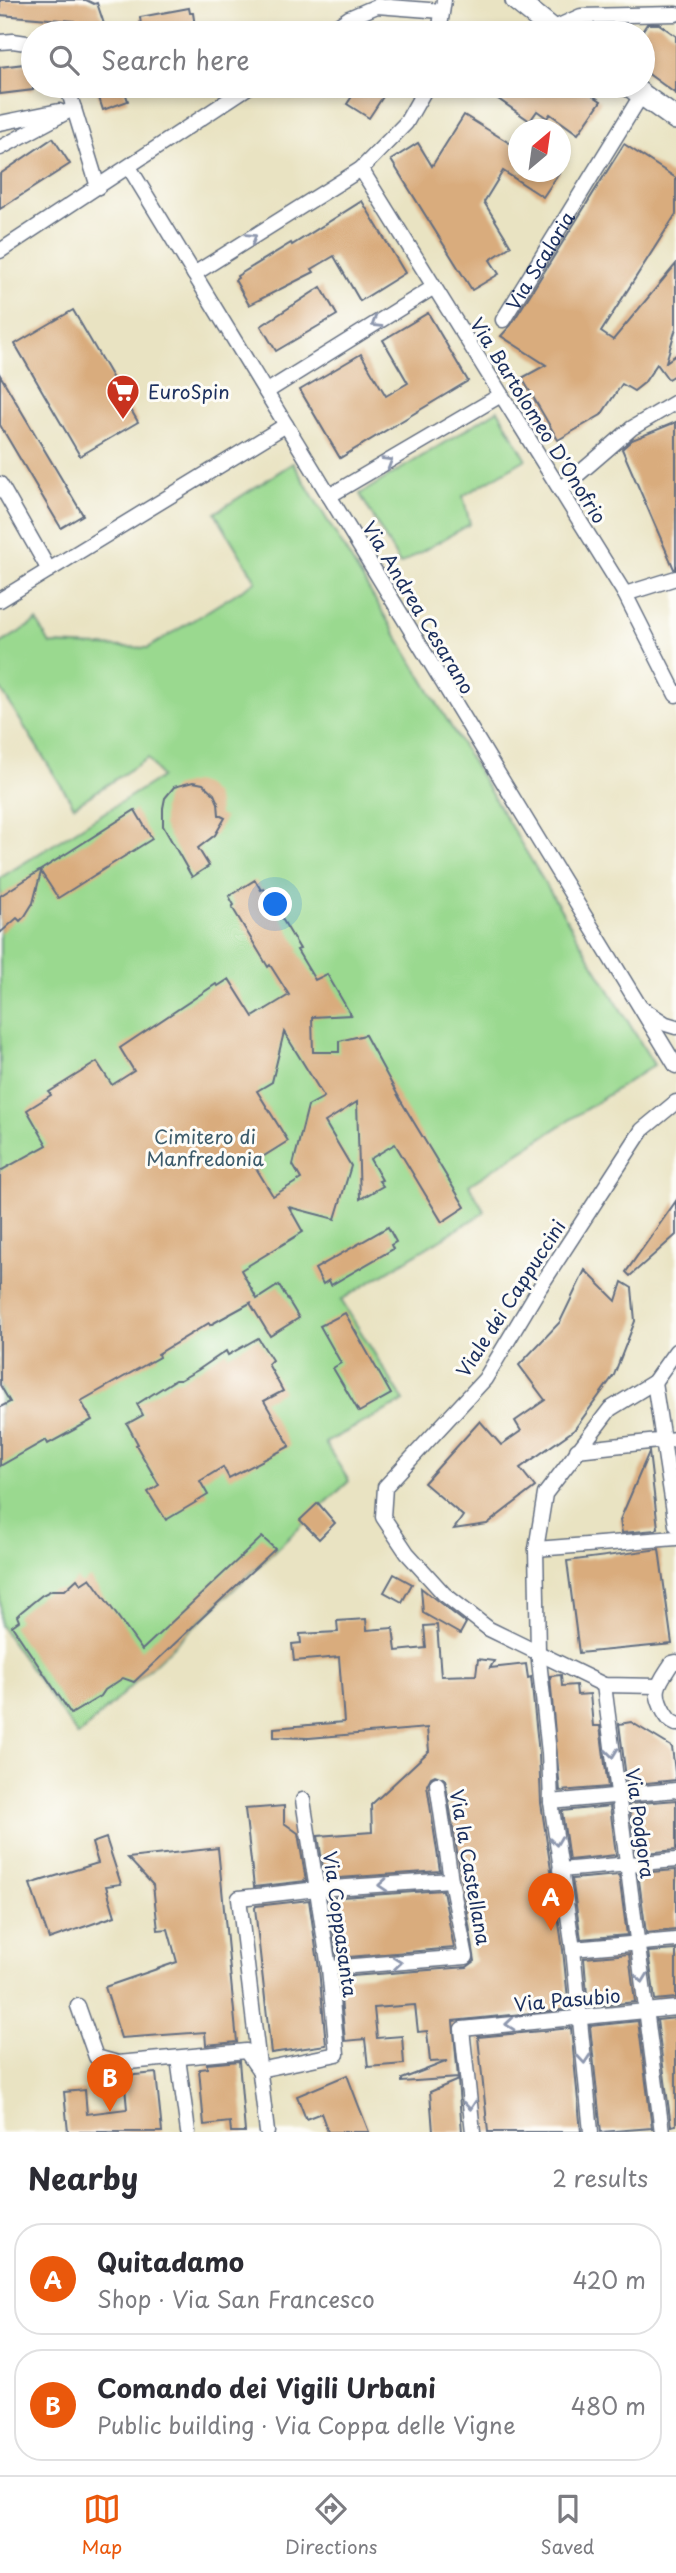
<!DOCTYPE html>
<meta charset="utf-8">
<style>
body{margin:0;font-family:"Playpen Sans",sans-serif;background:#f2f2f3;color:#2b2b33}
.compass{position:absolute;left:508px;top:119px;width:63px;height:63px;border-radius:50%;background:#fff;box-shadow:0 4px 10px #0003;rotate:29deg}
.you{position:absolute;left:276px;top:905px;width:24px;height:24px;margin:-18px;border:5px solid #fff;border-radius:50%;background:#1a73e8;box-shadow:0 0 0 10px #1a73e833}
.badge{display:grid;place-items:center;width:46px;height:46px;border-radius:50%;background:#ea580c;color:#fff;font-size:23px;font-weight:700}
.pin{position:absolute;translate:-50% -58px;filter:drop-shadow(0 2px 4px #0008)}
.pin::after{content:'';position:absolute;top:37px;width:24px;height:21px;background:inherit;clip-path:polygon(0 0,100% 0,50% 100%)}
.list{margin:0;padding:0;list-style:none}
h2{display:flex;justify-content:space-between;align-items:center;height:91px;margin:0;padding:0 28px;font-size:30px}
h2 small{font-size:23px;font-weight:400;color:#7c7c81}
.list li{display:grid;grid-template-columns:46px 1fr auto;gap:21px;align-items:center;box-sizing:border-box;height:112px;margin:0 14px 14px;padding:0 14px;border:2px solid #e1e1e2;border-radius:28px}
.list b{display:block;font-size:26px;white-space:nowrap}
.list p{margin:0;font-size:23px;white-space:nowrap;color:#7c7c81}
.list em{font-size:23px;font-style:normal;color:#7c7c81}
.icon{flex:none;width:38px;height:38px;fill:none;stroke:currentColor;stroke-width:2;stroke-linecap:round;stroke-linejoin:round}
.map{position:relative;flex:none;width:676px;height:2132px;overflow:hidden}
.search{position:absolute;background:#fff;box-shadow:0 4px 10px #0003;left:21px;right:21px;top:21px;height:77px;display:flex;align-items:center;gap:18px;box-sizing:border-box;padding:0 24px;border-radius:38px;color:#7c7c81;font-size:26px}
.sheet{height:343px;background:#fff}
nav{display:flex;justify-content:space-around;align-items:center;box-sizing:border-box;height:98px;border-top:2px solid #e1e1e2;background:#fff;font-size:19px;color:#7c7c81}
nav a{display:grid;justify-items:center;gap:4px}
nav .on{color:#ea580c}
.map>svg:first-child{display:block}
.green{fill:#9ad98f;stroke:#5a8476;stroke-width:2}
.building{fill:#d9ac7d;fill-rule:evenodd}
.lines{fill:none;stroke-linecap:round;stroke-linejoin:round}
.street-casing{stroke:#636e81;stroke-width:17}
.secondary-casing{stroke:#636e81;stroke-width:24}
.street{stroke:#fff;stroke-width:14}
.secondary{stroke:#fff;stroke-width:21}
.oneway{stroke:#8d97ae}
.labels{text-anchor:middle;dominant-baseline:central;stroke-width:6;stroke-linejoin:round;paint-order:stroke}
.street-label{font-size:19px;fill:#1b2f5e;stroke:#fdfcf7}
.poi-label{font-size:19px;fill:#1b2f5e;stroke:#fdfcf7;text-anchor:start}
.park-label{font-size:19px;fill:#3b5a6a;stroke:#fdfcf7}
</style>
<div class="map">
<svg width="676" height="2132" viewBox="0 0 676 2132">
<rect width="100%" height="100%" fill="#fdfcf7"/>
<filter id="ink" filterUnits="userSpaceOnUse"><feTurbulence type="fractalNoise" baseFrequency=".0143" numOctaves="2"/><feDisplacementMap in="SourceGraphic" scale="14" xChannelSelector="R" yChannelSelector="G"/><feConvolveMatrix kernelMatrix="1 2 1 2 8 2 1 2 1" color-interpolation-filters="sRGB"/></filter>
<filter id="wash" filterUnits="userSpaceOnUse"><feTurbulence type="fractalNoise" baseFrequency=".00686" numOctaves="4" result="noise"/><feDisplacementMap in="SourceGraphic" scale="28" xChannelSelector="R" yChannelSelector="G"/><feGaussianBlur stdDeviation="1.57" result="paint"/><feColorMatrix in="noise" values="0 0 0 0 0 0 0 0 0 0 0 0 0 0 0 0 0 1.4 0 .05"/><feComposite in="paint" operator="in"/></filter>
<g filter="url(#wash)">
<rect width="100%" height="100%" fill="#e9e3c2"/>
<g class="green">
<polygon points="498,410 526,459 463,496 470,524 400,564 360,494"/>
<polygon points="293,463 654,1065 469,1185 485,1212 341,1300 404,1401 325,1443 349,1481 78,1736 0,1625 0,878 161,777 148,758 74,806 0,688 0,644 37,621 50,644 148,648 256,581 215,513"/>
</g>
<g id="blocks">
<g class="building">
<polygon points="0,0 86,0 94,4 97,3 107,33 78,33 74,21 0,15"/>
<polygon points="189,8 190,13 193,13 196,33 142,33 140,17"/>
<polygon points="647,24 659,24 676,36 676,94 643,70 643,30"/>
<polygon points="33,63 33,90 0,94 0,67"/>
<polygon points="95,86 123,86 128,101 103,110"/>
<polygon points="359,86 390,86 369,118 347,104"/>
<polygon points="497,86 578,86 601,101 578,134 550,114 547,118 537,111 530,121 491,94"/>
<polygon points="464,115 519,149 519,172 560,172 543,197 503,171 484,202 511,246 490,260 499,274 472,290 391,160 418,143 432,166"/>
<polygon points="53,138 70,164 0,209 0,174"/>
<polygon points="624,144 676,178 676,214 601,332 613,340 676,264 676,328 666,362 676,355 676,374 668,379 657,364 644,383 634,391 622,384 601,415 558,440 522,378 546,365 501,336 511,325"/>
<polygon points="362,201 405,273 360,301 334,256 312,269 314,272 249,305 235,280 238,278 237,276 291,243 292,245"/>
<polygon points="321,287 337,315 276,351 261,326"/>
<polygon points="73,310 138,422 80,456 15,344"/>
<polygon points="428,313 468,381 340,458 300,390 361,354 386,396 408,383 383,340"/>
<polygon points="0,375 83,515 61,528 0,425"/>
<polygon points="676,422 676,569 674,569 622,449 632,440"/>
<polygon points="193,782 203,784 214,794 218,803 219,815 225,818 215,835 198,848 209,866 192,877 163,826 163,808 165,798 174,787"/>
<polygon points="135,810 152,839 58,898 41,872 33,903 25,916 20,921 17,918 0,933 0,896"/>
<path d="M255,880L261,890L264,889L284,922L300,949L297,950L315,980L327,974L351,1015L312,1017L313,1052H339V1041L365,1035L401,1101L465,1207L442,1222L395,1144L370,1159L382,1180L379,1181L383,1186L360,1199L357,1102L325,1122L351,1166L335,1219L289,1207L303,1232L241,1270L257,1299L279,1285L299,1318L270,1336L250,1303L252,1302L210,1325L209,1323L158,1354L159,1357L81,1401L92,1420L48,1444L46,1440L0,1466V1407L10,1402L0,1385V1171L47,1145L27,1110L51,1095L49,1092L97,1062L112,1085L134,1071L120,1048L216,984L218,986L229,979L253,1017L289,995L270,965L268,967L232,907L234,905L229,896ZM284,1032L324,1097L308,1106L293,1165L301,1179L273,1196L253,1163L288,1141L257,1091L272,1082Z"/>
<polygon points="676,1201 676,1235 630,1276 626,1272"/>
<polygon points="388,1227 396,1242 391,1245 393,1249 331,1285 329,1280 323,1284 315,1269"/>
<polygon points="585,1270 616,1301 622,1282 632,1288 635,1321 614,1375 574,1430 520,1468 535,1487 487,1524 454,1529 463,1516 424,1483 480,1421 501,1445 521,1431 515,1421 545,1400 519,1365 560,1322"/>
<polygon points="345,1313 391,1394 359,1412 333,1368 341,1363 320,1326"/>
<polygon points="258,1338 272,1360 268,1364 283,1391 264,1401 290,1446 229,1478 223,1467 200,1481 208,1495 166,1520 148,1492 159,1485 136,1445 138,1444 127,1424 143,1415 137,1404 175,1380 180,1380 198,1370 226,1351 228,1355"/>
<polygon points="649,1452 658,1528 656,1530 622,1533 620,1520"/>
<polygon points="318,1503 335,1523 319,1539 300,1520"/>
<polygon points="262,1537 275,1549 134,1682 123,1678 105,1690 101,1696 71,1714 12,1626 19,1621 17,1616 21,1612 42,1595 52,1590 65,1590 77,1579 81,1584 90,1578 142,1650"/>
<polygon points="659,1549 672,1644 579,1653 567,1561"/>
<polygon points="394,1574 412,1584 402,1602 384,1592"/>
<polygon points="421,1588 466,1623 460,1634 423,1613"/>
<polygon points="366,1619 367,1630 393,1628 396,1651 426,1648 424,1626 437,1625 441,1676 476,1675 478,1659 494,1661 490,1668 526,1664 528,1678 531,1677 539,1754 541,1803 563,1950 569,2009 453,2021 458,2078 402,2082 402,2079 448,2061 430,2062 427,2031 418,2032 415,2005 374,2008 377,2038 402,2036 404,2064 368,2067 365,2039 345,2041 339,1977 467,1967 475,1961 445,1779 435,1775 431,1777 427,1785 440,1871 325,1879 318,1836 372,1832 371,1805 429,1751 427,1728 309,1738 274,1737 274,1728 344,1722 339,1657 294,1661 292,1644 301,1643 300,1634 338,1632 337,1621"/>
<polygon points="561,1675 562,1686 576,1685 577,1695 590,1694 593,1726 600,1726 608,1787 560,1791 550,1676"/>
<polygon points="631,1722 672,1747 676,1780 627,1785 619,1724"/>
<polygon points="676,1800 676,1850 636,1854 629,1804"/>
<polygon points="284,1806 284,1823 298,1833 306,1881 254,1887 245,1809"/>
<polygon points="610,1806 616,1855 569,1860 562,1811"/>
<polygon points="106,1838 121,1884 106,1886 115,1916 49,1939 30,1884 98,1863 92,1843"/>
<polygon points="218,1848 237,2042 206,2045 205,2032 121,2038 105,1987 177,1962 168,1929 158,1930 153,1885 128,1858"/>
<polygon points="676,1870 676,1930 646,1933 638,1873"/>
<polygon points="619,1875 627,1935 581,1939 572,1879"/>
<polygon points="443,1890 454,1948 337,1958 328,1898"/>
<polygon points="309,1900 319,1969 326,2045 271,2053 255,1908 256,1906"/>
<polygon points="676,1950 676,1998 655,2000 648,1952"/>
<polygon points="629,1954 635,2002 588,2007 584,1958"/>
<polygon points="676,2018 676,2125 671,2126 657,2020"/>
<polygon points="638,2021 652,2128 601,2132 590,2026"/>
<polygon points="571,2028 581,2132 488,2132 478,2037"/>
<polygon points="239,2061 245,2132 231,2132 230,2122 204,2125 199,2069 207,2068 207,2064"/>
<polygon points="156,2073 162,2132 68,2132 64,2092 85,2090 87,2114 127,2109 124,2076"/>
<polygon points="347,2075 358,2104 369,2132 328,2132 321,2113 306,2119 297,2096"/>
<polygon points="458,2080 462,2132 433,2132 430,2092"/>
</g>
</g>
</g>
<g filter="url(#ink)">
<use href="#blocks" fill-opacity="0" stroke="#636e81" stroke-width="2"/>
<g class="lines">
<defs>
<g id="street">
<polyline points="552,29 581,16 676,14"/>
<polyline points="327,33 349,18 377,6 442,11"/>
<polyline points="439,33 444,0"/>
<polyline points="0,42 13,41 33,44"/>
<polyline points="67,86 98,187"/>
<polyline points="0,123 59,111"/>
<polyline points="0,148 74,108"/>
<polyline points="129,167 676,1066"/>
<polyline points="361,169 625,594 676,695"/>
<polyline points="0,251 250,86"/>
<polyline points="194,274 361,169 406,123 427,86"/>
<path id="s1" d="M503,320L642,94"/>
<polyline points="266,392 434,287"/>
<polyline points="0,484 49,570"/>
<polyline points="560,490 632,428 676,402"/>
<polyline points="329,496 501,395"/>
<polyline points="625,594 676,578"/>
<polyline points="0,600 286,425"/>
<polyline points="643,1009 666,1024 676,1027"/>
<polyline points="654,1382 676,1525"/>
<polyline points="577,1450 676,1439"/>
<polyline points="536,1549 676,1538"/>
<path d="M676,1662L672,1663C660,1682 651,1689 664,1712C668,1718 669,1721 676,1724"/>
<polyline points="604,1685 662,2132"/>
<polyline points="658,1686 604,1685 489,1629 444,1594 407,1553 383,1517 385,1487 485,1379 540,1287 642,1130 676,1102"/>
<polyline points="551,1802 676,1790"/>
<polyline points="560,1870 676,1860"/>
<polyline points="573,1949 676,1940"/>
<polyline points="329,1968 466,1957 451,1880 437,1784"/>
<polyline points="78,2006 96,2057 118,2063 246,2051 259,2070 337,2054 329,1968 303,1800"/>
<polyline points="178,2058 188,2132"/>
<polyline points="267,2132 239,1898 317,1889 451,1880"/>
<polyline points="473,2132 462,2029 676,2008"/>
<polyline points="591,2132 573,1949 551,1802 549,1753 538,1651 536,1549 545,1494 610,1409 654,1382 676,1351"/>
</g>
<g id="secondary">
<polyline points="516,0 557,33"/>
<polyline points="630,86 676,119"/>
</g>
</defs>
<use href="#street" class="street-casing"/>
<use href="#secondary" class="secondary-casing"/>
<use href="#street" class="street"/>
<use href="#secondary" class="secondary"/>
</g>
<defs><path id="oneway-chevron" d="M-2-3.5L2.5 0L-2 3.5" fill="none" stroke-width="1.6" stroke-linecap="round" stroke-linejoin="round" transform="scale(1.75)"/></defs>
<g class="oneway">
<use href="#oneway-chevron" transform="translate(252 238) rotate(-32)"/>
<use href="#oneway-chevron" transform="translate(376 323) rotate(148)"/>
<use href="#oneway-chevron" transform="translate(388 462) rotate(-31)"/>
<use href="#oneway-chevron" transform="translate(612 1753) rotate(83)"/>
<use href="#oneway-chevron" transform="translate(556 1841) rotate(82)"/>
<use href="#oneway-chevron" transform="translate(383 1885) rotate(176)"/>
<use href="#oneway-chevron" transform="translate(397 1963) rotate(-5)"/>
<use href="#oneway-chevron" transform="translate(642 1978) rotate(83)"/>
<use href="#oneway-chevron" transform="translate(510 2024) rotate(175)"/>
<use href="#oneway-chevron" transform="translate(584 2059) rotate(85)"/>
<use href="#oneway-chevron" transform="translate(470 2105) rotate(84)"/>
</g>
</g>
<defs>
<symbol id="supermarket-pin" viewBox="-11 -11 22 30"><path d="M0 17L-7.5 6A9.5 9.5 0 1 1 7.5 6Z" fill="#c8321e" stroke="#fdfcf7"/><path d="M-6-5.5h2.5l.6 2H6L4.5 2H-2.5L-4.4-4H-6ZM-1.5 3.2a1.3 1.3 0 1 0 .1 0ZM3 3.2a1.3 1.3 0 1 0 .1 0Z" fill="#fff"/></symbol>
</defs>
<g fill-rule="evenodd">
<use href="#supermarket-pin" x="104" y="372" width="38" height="52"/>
</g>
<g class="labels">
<g class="street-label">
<text stroke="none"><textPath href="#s1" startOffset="70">Via Scaloria</textPath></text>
<text transform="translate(539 420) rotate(58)">Via Bartolomeo D'Onofrio</text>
<text transform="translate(419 607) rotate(59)">Via Andrea Cesarano</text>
<text transform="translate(510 1298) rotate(-57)">Viale dei Cappuccini</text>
<text transform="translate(641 1823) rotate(82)">Via Podgora</text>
<text transform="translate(471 1867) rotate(80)">Via la Castellana</text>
<text transform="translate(341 1924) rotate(82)">Via Coppasanta</text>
<text transform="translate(567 1999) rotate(-5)">Via Pasubio</text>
</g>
<g class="poi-label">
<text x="148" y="391">EuroSpin</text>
</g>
<g class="park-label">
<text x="205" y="1136">Cimitero di<tspan x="205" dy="22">Manfredonia</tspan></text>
</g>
</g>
</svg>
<svg class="compass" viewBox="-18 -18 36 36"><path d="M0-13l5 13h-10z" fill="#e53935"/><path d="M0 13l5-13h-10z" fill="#7c7c81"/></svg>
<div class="you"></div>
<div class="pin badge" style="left:551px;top:1931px">A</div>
<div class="pin badge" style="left:110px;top:2112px">B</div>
<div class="search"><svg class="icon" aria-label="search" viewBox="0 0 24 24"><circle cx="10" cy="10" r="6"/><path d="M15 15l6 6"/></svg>Search here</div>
</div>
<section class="sheet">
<h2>Nearby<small>2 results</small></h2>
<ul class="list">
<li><span class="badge">A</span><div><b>Quitadamo</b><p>Shop · Via San Francesco</p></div><em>420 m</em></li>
<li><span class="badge">B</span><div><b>Comando dei Vigili Urbani</b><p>Public building · Via Coppa delle Vigne</p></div><em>480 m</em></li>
</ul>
</section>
<nav>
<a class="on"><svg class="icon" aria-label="map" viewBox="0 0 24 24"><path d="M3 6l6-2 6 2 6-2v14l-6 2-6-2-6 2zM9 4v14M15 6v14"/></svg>Map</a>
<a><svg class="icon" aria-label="directions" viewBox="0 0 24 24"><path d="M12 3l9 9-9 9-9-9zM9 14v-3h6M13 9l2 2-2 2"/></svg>Directions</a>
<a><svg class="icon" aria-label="saved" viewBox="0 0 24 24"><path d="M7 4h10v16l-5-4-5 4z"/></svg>Saved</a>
</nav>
